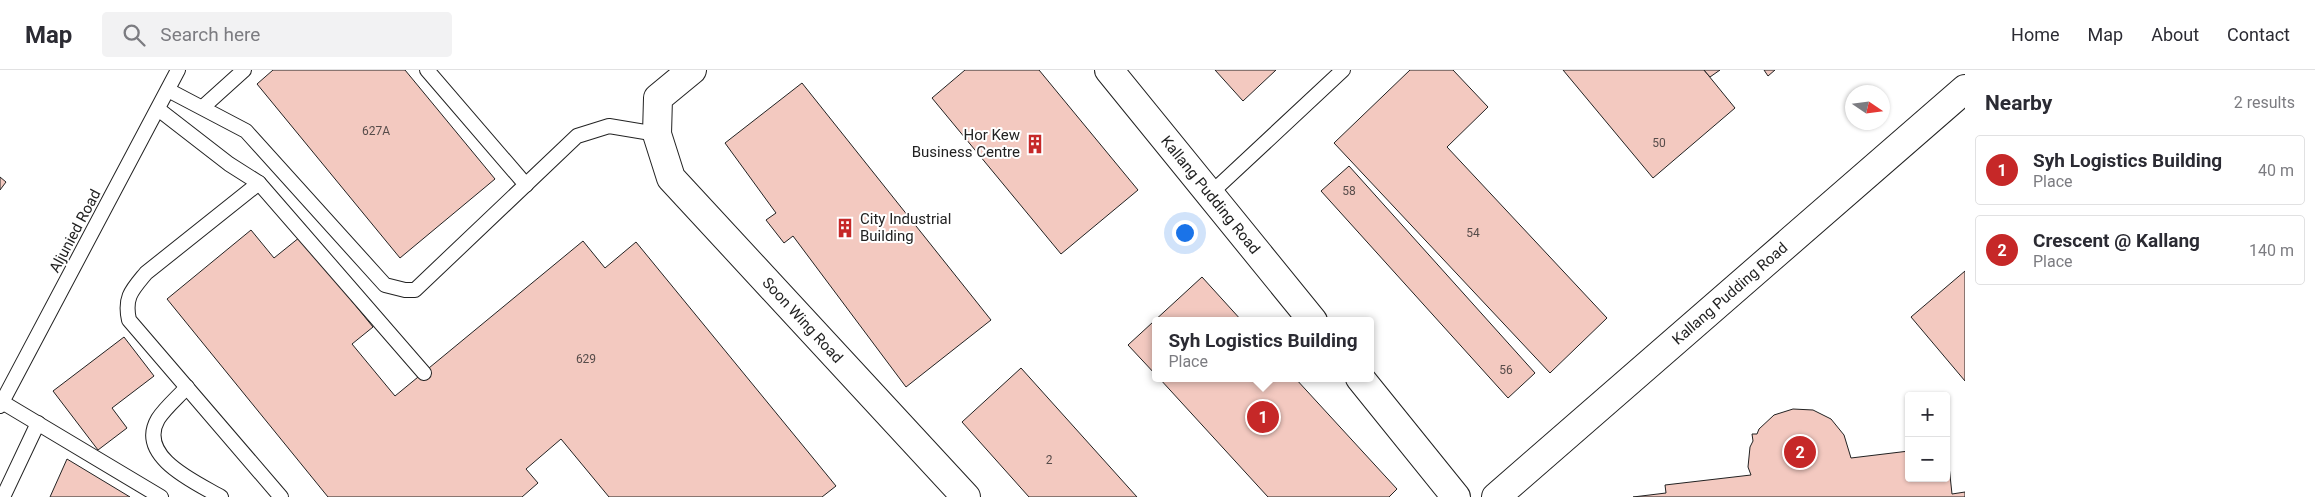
<!DOCTYPE html>
<meta charset="utf-8">
<style>
body{margin:0;font-family:Roboto,sans-serif;background:#f2f2f3;color:#2b2b33}
.controls{position:absolute;right:15px;bottom:15px;display:grid;overflow:hidden;border-radius:5px;box-shadow:0 1px 4px #0004}
.controls button{width:45px;height:45px;display:grid;place-items:center;padding:0;border:0;border-bottom:1px solid #e1e1e2;background:#fff;color:#2b2b33;font:25px sans-serif}
.compass{position:absolute;left:1845px;top:15px;width:45px;height:45px;border-radius:50%;background:#fff;box-shadow:0 1px 4px #0004;rotate:103deg}
.you{position:absolute;left:1184px;top:162px;width:18px;height:18px;margin:-12px;border:4px solid #fff;border-radius:50%;background:#1a73e8;box-shadow:0 0 0 8px #1a73e833}
.badge{display:grid;place-items:center;width:32px;height:32px;border-radius:50%;background:#c62828;color:#fff;font-size:16px;font-weight:700}
.pin{position:absolute;translate:-50% -50%;border:2px solid #fff;box-shadow:0 1px 5px #0006}
.popup{position:absolute;left:1152px;top:247px;width:222px;height:65px;box-sizing:border-box;display:grid;place-content:center;border-radius:5px;background:#fff;filter:drop-shadow(0 1px 4px #0005);font-size:16px;white-space:nowrap;color:#7c7c81}
.popup b{font-size:19px;color:#2b2b33}
.popup::after{content:'';position:absolute;left:50%;top:100%;margin-left:-10px;border:10px solid transparent;border-top-color:#fff}
.list{margin:0;padding:0;list-style:none}
h2{display:flex;justify-content:space-between;align-items:center;height:65px;margin:0;padding:0 20px;font-size:21px}
h2 small{font-size:16px;font-weight:400;color:#7c7c81}
.list li{display:grid;grid-template-columns:32px 1fr auto;gap:15px;align-items:center;box-sizing:border-box;height:70px;margin:0 10px 10px;padding:0 10px;border:1px solid #e1e1e2;border-radius:5px}
.list b{display:block;font-size:19px;white-space:nowrap}
.list p{margin:0;font-size:16px;white-space:nowrap;color:#7c7c81}
.list em{font-size:16px;font-style:normal;color:#7c7c81}
.icon{flex:none;width:28px;height:28px;fill:none;stroke:currentColor;stroke-width:2;stroke-linecap:round;stroke-linejoin:round}
.map{position:relative;flex:none;width:1965px;height:427px;overflow:hidden}
header{display:flex;align-items:center;gap:30px;box-sizing:border-box;height:70px;padding:0 25px;background:#fff;border-bottom:1px solid #e1e1e2}
header strong{font-size:24px}
nav{display:flex;gap:28px;margin-inline-start:auto;font-size:18px}
.search{width:350px;height:45px;background:#f2f2f3;display:flex;align-items:center;gap:12px;box-sizing:border-box;padding:0 18px;border-radius:5px;color:#7c7c81;font-size:19px}
main{display:flex}
aside{flex:1;background:#fff}
.map>svg:first-child{display:block}
.building{fill:#f3c9c0;stroke:#222}
.lines{fill:none;stroke-linecap:round;stroke-linejoin:round}
.service-casing{stroke:#222;stroke-width:16}
.minor-casing{stroke:#222;stroke-width:30}
.service{stroke:#fff;stroke-width:14}
.minor{stroke:#fff;stroke-width:28}
.labels{text-anchor:middle;dominant-baseline:central;stroke-width:4;stroke-linejoin:round;paint-order:stroke}
.number-label{font-size:12px;fill:#564c4a}
.poi-label{font-size:15px;fill:#222;stroke:#fff;text-anchor:end}
.street-label{font-size:15px;fill:#222;stroke:#fff}
</style>
<header>
<strong>Map</strong>
<div class="search"><svg class="icon" aria-label="search" viewBox="0 0 24 24"><circle cx="10" cy="10" r="6"/><path d="M15 15l6 6"/></svg>Search here</div>
<nav><a>Home</a><a>Map</a><a>About</a><a>Contact</a></nav>
</header>
<main>
<div class="map">
<svg width="1965" height="427" viewBox="0 0 1965 427">
<rect width="100%" height="100%" fill="#fff"/>
<g class="building">
<polygon points="273,0 405,0 495,109 400,188 257,14"/>
<polygon points="965,0 1039,0 1138,120 1061,184 932,28"/>
<polygon points="1215,0 1276,0 1243,31"/>
<polygon points="1410,0 1453,0 1488,37 1447,77 1607,248 1550,303 1334,73"/>
<polygon points="1563,0 1704,0 1735,38 1653,108"/>
<polygon points="1704,0 1720,0 1710,7"/>
<polygon points="1764,0 1775,0 1768,6"/>
<polygon points="802,13 991,250 906,317 793,166 784,173 766,150 776,143 725,73"/>
<polygon points="1349,96 1535,303 1508,328 1321,121"/>
<polygon points="0,107 6,112 0,120"/>
<polygon points="251,160 274,188 300,167 373,257 352,274 395,326 583,171 605,198 636,172 836,416 822,427 609,427 561,369 526,399 538,413 522,427 328,427 167,229"/>
<polygon points="1965,201 1965,311 1911,247"/>
<polygon points="1202,207 1242,251 1156,251 1156,305 1128,275"/>
<polygon points="124,267 154,306 112,338 127,358 98,380 53,321"/>
<polygon points="1021,298 1137,427 1029,427 962,352"/>
<polygon points="1159,308 1295,308 1397,419 1389,427 1268,427"/>
<polygon points="1793,339 1813,340 1831,349 1844,365 1851,388 1909,381 1909,408 1946,408 1947,377 1952,424 1965,422 1965,427 1633,427 1666,423 1665,415 1751,405 1748,397 1750,377 1753,371 1752,364 1757,364 1759,359 1774,345"/>
<polygon points="67,389 130,427 50,427"/>
</g>
<g class="lines">
<defs>
<g id="service">
<polyline points="427,0 526,115"/>
<polyline points="168,20 246,61 385,215 405,220 415,220 577,66 609,56 657,64"/>
<polyline points="203,37 244,0"/>
<polyline points="158,39 229,94 259,113 424,303"/>
<path d="M259,113L146,203C132,220 124,227 129,250L281,427"/>
<polyline points="1210,124 1343,0"/>
<path d="M187,317C178,327 165,338 158,349C136,387 197,413 221,427"/>
<polyline points="2,332 161,427"/>
<polyline points="0,336 178,0"/>
<polyline points="3,427 38,353"/>
</g>
<g id="minor">
<path id="s1" d="M692,0L658,28L657,64L671,108L966,427"/>
<path id="s2" d="M1109,0L1313,251"/>
<polyline points="1360,308 1456,427"/>
<path id="s3" d="M1496,427L1965,19"/>
</g>
</defs>
<use href="#service" class="service-casing"/>
<use href="#minor" class="minor-casing"/>
<use href="#service" class="service"/>
<use href="#minor" class="minor"/>
</g>
<defs>
<symbol id="building-bare" viewBox="-9 -9 18 18"><path d="M-4-6H4V6H1V3H-1V6H-4ZM-2.5-4.3h1.7v1.8h-1.7ZM.8-4.3h1.7v1.8H.8ZM-2.5-1h1.7V.8h-1.7ZM.8-1h1.7V.8H.8Z" fill="#c62828" stroke="#fff" stroke-width="2.5" paint-order="stroke"/></symbol>
</defs>
<g fill-rule="evenodd">
<use href="#building-bare" x="1021" y="60" width="28" height="28"/>
<use href="#building-bare" x="831" y="144" width="28" height="28"/>
</g>
<g class="labels">
<g class="number-label">
<text x="376" y="61">627A</text>
<text x="1659" y="73">50</text>
<text x="1349" y="121">58</text>
<text x="1473" y="163">54</text>
<text x="586" y="289">629</text>
<text x="1506" y="300">56</text>
<text x="1049" y="390">2</text>
</g>
<g class="poi-label">
<text x="1020" y="65">Hor Kew<tspan x="1020" dy="17">Business Centre</tspan></text>
<text x="860" y="149" text-anchor="start">City Industrial<tspan x="860" dy="17">Building</tspan></text>
</g>
<g class="street-label">
<text stroke="none"><textPath href="#s2" startOffset="161">Kallang Pudding Road</textPath></text>
<text transform="translate(75 161) rotate(-62)">Aljunied Road</text>
<text stroke="none"><textPath href="#s3" startOffset="310">Kallang Pudding Road</textPath></text>
<text stroke="none"><textPath href="#s1" startOffset="320">Soon Wing Road</textPath></text>
</g>
</g>
</svg>
<div class="controls">
<button>+</button>
<button>−</button>
</div>
<svg class="compass" viewBox="-18 -18 36 36"><path d="M0-13l5 13h-10z" fill="#e53935"/><path d="M0 13l5-13h-10z" fill="#7c7c81"/></svg>
<div class="you"></div>
<div class="pin badge" style="left:1263px;top:347px">1</div>
<div class="popup"><b>Syh Logistics Building</b>Place</div>
<div class="pin badge" style="left:1800px;top:382px">2</div>
</div>
<aside>
<h2>Nearby<small>2 results</small></h2>
<ul class="list">
<li><span class="badge">1</span><div><b>Syh Logistics Building</b><p>Place</p></div><em>40 m</em></li>
<li><span class="badge">2</span><div><b>Crescent @ Kallang</b><p>Place</p></div><em>140 m</em></li>
</ul>
</aside>
</main>
